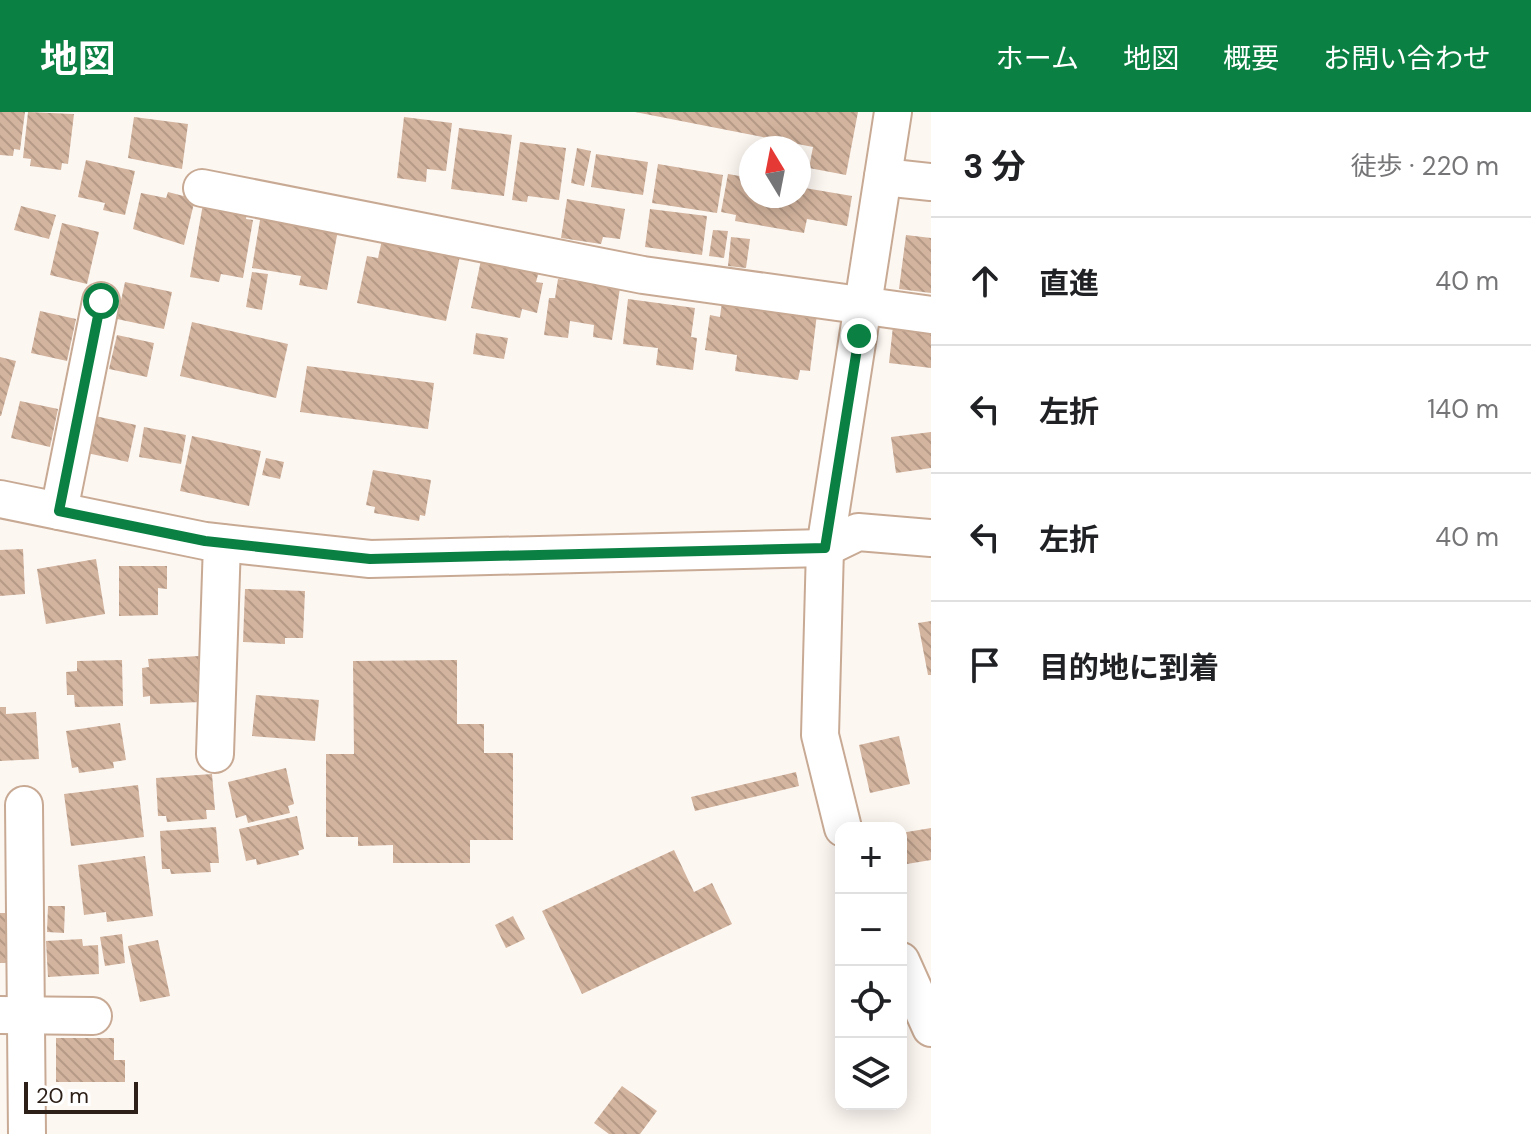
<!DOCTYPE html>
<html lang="ja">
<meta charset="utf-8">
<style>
body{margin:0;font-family:"DM Sans","Noto Sans JP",sans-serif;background:#f2f2f2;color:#202124}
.controls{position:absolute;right:24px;bottom:24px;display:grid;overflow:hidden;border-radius:16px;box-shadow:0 4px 20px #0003}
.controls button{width:72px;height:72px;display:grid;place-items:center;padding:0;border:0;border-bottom:2px solid #e0e0e0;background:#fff;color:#202124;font:40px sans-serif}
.compass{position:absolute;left:739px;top:24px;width:72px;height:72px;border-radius:50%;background:#fff;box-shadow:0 4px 20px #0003;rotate:350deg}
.scale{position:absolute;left:24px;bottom:20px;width:114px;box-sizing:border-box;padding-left:8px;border:4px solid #2c2018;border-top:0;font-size:22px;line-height:28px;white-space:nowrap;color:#2c2018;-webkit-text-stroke:6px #fff;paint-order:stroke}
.stop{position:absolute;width:24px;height:24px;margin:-18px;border:6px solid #0b8043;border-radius:50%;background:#fff}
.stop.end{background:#0b8043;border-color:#fff;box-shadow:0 2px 8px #0008}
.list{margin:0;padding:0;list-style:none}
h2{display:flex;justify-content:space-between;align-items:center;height:104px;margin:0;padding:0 32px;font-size:34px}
h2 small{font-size:26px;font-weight:400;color:#757577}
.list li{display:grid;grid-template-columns:52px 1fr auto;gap:24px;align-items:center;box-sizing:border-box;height:128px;padding:0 32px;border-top:2px solid #e0e0e0}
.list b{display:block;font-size:30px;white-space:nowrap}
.list em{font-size:26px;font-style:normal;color:#757577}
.icon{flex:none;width:44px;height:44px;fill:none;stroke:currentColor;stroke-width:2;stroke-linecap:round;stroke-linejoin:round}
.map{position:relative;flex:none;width:931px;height:1022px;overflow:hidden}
header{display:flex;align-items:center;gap:48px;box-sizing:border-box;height:112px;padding:0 40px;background:#0b8043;color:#fff}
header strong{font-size:38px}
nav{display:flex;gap:44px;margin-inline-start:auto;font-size:28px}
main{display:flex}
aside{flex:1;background:#fff}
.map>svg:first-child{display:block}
.building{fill:url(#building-back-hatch)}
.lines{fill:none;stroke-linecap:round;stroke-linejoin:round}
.street-casing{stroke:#c8aa94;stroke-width:40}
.street{stroke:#fff;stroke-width:36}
.route{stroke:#0b8043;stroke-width:10}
</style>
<header>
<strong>地図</strong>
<nav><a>ホーム</a><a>地図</a><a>概要</a><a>お問い合わせ</a></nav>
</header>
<main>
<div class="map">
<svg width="931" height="1022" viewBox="0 0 931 1022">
<defs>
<pattern id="building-back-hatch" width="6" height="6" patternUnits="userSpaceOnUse" patternTransform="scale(2)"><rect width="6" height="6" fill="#d3b49e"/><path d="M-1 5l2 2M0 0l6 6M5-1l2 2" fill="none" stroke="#b59a87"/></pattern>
</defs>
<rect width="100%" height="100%" fill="#fdf7f2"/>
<g class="building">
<polygon points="0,0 25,0 20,38 14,37 13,44 0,43"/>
<polygon points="28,0 74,2 68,52 62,51 61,58 30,54 31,47 23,46"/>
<polygon points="635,0 858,0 846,63 809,56 813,35"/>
<polygon points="134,5 188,12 182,57 128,46"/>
<polygon points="404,5 452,11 446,59 427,57 426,70 397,66"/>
<polygon points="459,16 512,23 504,84 451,77"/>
<polygon points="520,30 566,36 559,88 528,84 527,90 512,88"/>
<polygon points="577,36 591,39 584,74 571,71"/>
<polygon points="596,42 648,50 643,83 591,75"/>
<polygon points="86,48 135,59 125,103 103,98 105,91 78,85"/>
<polygon points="658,52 723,63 717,101 652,91"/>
<polygon points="728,62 751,66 751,84 799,84 799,75 852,84 847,114 807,107 804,121 735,109 736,103 721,100"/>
<polygon points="168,80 195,87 184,133 133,117 141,81 166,86"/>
<polygon points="567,87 625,97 620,127 603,125 601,132 561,126"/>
<polygon points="203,92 247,100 246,107 253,108 243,166 221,162 219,170 190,165"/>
<polygon points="21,94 56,103 49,127 14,118"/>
<polygon points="650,97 707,104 702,143 645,135"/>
<polygon points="261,102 338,118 327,178 299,173 301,164 252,156"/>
<polygon points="62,111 99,120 87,172 50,163"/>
<polygon points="713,118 728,119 724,146 709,144"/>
<polygon points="906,123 931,126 931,181 899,177"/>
<polygon points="731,125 750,127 746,156 728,154"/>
<polygon points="382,128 460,144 446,209 357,191 367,144 378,146"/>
<polygon points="481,148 539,159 536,170 543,171 537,201 522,197 520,206 471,196"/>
<polygon points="252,160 268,162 262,198 246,195"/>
<polygon points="558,167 620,176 612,228 593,225 594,213 570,209 568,226 544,223 549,186 555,186"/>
<polygon points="125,170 172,180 164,217 117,207"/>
<polygon points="628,187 695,196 691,225 697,226 693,258 656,253 658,236 623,232"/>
<polygon points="722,189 817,202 810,259 800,258 798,268 735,259 737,243 705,238 710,203 720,205"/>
<polygon points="40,199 76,207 67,249 31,241"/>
<polygon points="192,210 288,232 276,286 180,264"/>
<polygon points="893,214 931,218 931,256 889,251"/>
<polygon points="476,221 508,226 504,247 473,242"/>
<polygon points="117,223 154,231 147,265 109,257"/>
<polygon points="0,245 16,249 1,304 0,304"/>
<polygon points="307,254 434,271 428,317 300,300"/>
<polygon points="20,289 58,297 50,335 11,326"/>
<polygon points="95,304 136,313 128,350 87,341"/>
<polygon points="144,315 186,323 181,352 139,345"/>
<polygon points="931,320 931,356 896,361 891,325"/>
<polygon points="192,324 261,339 249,394 180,379"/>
<polygon points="266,346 284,350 280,367 262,363"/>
<polygon points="373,358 431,368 425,404 420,403 419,409 374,401 375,395 366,393"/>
<polygon points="23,437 25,482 0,484 0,438"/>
<polygon points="96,447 105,502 46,512 37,457"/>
<polygon points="119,454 167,454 167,477 158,476 158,503 119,504"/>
<polygon points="245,477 305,479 303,526 285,526 285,532 243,530"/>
<polygon points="931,509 931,563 928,563 918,511"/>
<polygon points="199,544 201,590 150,592 150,584 143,585 142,556 149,555 148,547"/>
<polygon points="122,548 123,594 75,595 74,583 67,583 66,560 77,559 77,549"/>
<polygon points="457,548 457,612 484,612 484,641 513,641 513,728 470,728 470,751 393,751 393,733 358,734 358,725 326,725 326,642 354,642 353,549"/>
<polygon points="256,583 319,588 315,629 252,624"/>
<polygon points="0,595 6,595 6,602 36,600 39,647 0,649"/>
<polygon points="120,611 126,648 113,650 114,656 79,661 78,655 72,656 66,619"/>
<polygon points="899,624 910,672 870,681 859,633"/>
<polygon points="286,656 294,692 288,694 290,701 248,711 246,703 236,706 228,670"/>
<polygon points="796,660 799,674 695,699 691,685"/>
<polygon points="212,662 215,698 206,698 207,707 167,710 166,704 158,704 156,666"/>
<polygon points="138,673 144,725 71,734 64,682"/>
<polygon points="297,704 304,737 298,739 299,743 257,753 256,747 246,749 239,717"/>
<polygon points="216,715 219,751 210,751 211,760 171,762 170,757 162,757 160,719"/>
<polygon points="931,716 931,748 901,753 901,721"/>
<polygon points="674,738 694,780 712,771 732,812 582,882 542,799"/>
<polygon points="145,744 153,804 107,810 106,800 84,803 78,753"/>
<polygon points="48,794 65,794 64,821 47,820"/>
<rect x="0" y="801" width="7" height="50"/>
<polygon points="513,804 525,827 506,836 495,813"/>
<polygon points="122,822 125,851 105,854 100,825"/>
<polygon points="82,827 83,834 98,833 99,862 48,865 46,829"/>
<polygon points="158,828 170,884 140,890 128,834"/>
<polygon points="56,926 114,926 114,948 125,948 125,970 56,970"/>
<polygon points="622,974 657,999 640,1022 609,1022 594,1011"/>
</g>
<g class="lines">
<defs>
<g id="street">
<polyline points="883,65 931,70"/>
<polyline points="202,76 643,163 931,203"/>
<polyline points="0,387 205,429 370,447 825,436 858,420 931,426"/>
<polyline points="59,399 101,189"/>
<polyline points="215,642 222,431"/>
<polyline points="24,693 27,1022"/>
<polyline points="843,716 820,623 825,436 893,0"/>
<polyline points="901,849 931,916"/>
<polyline points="0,903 93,904"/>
</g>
</defs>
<use href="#street" class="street-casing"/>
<use href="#street" class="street"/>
</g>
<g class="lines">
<polyline class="route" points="101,189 59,399 205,429 370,447 825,436 859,224"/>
</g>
</svg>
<div class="controls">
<button>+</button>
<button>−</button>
<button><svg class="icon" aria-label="locate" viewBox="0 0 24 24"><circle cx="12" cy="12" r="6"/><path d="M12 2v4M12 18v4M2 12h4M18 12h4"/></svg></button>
<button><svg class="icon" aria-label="layers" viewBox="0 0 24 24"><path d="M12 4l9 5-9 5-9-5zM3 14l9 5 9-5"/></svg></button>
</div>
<svg class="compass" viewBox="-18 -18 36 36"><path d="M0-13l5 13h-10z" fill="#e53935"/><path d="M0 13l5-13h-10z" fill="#757577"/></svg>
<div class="scale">20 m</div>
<div class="stop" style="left:101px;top:189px"></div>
<div class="stop end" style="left:859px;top:224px"></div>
</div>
<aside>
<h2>3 分<small>徒歩 · 220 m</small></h2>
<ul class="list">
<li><svg class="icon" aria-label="ahead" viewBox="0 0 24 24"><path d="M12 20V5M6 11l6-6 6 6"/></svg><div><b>直進</b></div><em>40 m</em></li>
<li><svg class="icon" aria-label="left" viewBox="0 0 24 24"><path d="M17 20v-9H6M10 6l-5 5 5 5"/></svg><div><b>左折</b></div><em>140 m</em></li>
<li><svg class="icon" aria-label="left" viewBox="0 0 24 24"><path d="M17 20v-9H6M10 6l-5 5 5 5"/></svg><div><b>左折</b></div><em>40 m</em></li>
<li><svg class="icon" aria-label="arrive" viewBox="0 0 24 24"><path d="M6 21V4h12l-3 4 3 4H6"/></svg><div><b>目的地に到着</b></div></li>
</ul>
</aside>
</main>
